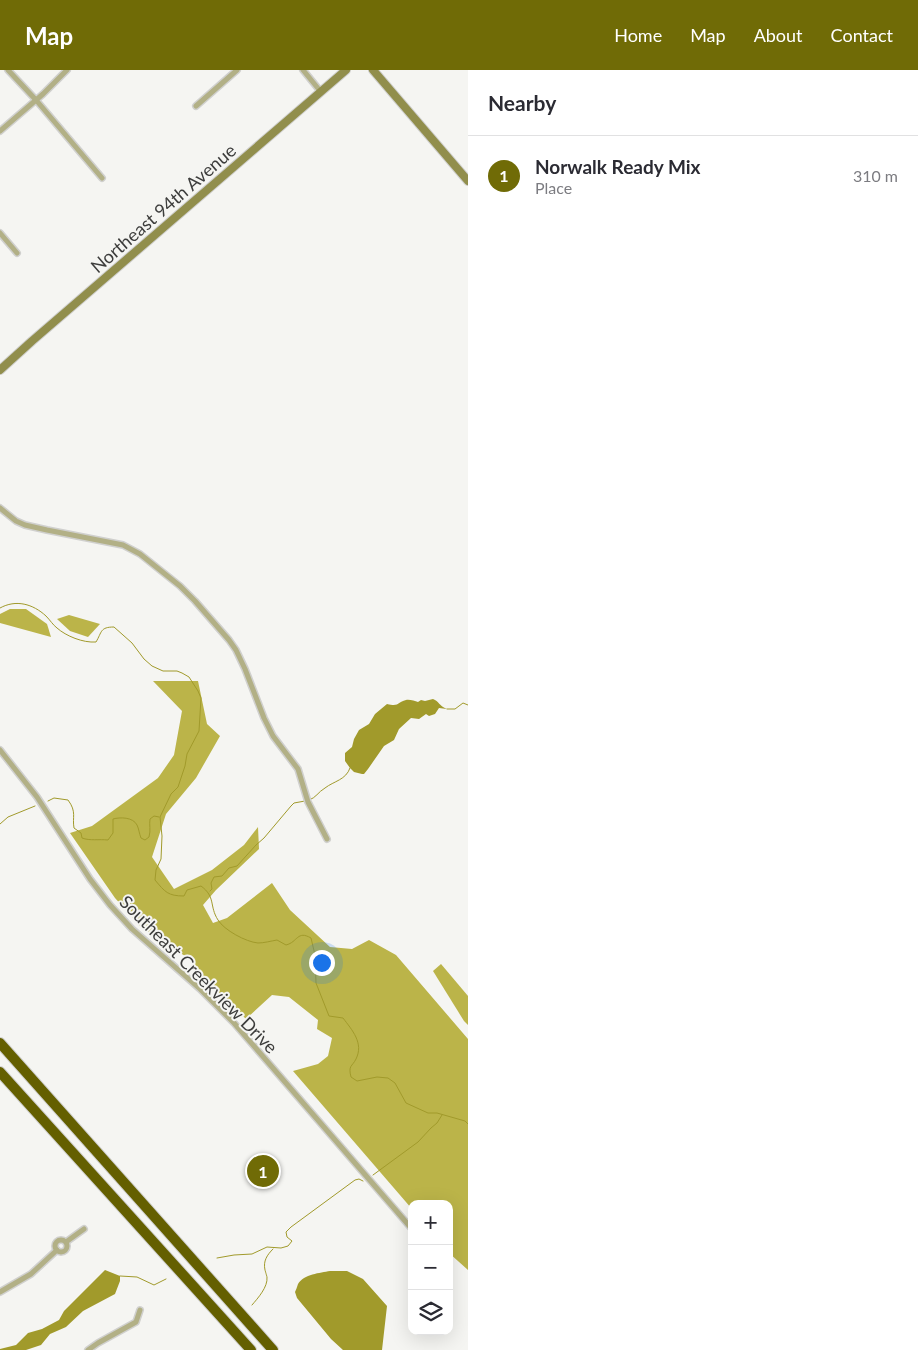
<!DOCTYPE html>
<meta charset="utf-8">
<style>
body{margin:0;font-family:Lato,sans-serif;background:#f7f7f7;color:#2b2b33}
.controls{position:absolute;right:15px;bottom:15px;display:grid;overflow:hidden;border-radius:10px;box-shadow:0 5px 20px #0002}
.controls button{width:45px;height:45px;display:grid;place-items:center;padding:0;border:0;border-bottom:1px solid #e1e1e2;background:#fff;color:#2b2b33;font:25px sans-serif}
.you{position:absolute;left:321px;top:892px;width:18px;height:18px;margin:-12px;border:4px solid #fff;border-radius:50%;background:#1a73e8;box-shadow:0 0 0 8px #1a73e833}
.badge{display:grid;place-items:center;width:32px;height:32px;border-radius:50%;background:#706b06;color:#fff;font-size:16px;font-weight:700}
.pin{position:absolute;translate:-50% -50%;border:2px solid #fff;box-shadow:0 1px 5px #0006}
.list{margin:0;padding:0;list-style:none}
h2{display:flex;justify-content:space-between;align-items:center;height:65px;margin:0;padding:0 20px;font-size:21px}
h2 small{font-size:16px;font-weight:400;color:#7c7c81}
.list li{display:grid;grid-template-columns:32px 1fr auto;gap:15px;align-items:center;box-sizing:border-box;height:80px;padding:0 20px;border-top:1px solid #e1e1e2}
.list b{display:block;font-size:19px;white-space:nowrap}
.list p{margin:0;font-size:16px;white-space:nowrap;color:#7c7c81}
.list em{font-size:16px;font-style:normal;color:#7c7c81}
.icon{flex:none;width:28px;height:28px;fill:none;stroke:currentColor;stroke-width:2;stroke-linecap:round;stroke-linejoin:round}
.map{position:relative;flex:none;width:468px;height:1280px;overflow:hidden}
header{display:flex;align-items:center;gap:30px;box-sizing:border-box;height:70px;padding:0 25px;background:#706b06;color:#fff}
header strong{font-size:24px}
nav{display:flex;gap:28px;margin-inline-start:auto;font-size:18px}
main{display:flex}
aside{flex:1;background:#fff}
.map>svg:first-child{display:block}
.forest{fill:#bbb449}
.water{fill:#a19a2b}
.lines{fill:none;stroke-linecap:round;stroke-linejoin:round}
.stream{stroke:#a19a2b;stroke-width:1}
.street-casing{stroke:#d0d0ce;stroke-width:8}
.secondary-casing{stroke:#d0d0ce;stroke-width:10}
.highway-casing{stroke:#d0d0ce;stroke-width:12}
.street{stroke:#b2b086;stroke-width:5}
.secondary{stroke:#918e4c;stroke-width:8}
.highway{stroke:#645f00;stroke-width:10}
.labels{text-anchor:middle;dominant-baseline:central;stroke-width:4;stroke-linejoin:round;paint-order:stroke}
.street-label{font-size:18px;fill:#3d3d3c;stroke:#f5f5f2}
</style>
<header>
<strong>Map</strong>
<nav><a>Home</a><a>Map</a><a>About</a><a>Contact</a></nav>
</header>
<main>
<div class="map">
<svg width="468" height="1280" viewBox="0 0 468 1280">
<rect width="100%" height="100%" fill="#f5f5f2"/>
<g class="forest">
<polygon points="10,539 26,539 47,554 51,567 0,553 0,544"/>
<polygon points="69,545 100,554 88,567 70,561 57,549"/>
<polygon points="153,611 198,611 207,654 220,666 196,708 166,744 152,787 174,819 212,800 244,775 258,757 259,779 216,820 203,835 213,853 227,848 272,813 290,840 330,877 352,879 369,870 396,885 468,969 468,1200 449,1183 449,1134 412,1134 412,1139 293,1001 318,994 328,986 332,968 317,959 318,950 289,927 272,925 246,949 207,911 191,890 141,857 115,828 70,763 92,756 158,708 174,685 182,641"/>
<polygon points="441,894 468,926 468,955 464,951 433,901"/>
</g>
<g class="water">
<path d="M433,629C439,631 439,636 447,639L439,638L435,644L429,646L426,644L419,649L411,648L399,659L394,670L384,676L368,699L364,704H362L354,702L350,698L345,691V683L352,677L354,669L359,660L369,654L375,644L387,634C400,637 397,632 406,630C409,629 415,631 418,632L421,630L425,631Z"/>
<polygon points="105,1200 120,1206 120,1211 115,1224 83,1241 66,1257 50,1264 41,1275 26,1280 0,1280 0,1279 16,1275 28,1263 42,1259 59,1250 64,1241"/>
<path d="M330,1201H347L363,1209L387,1236L382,1280H343L331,1269L297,1228L295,1222C296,1220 297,1217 298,1214C304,1204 320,1203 330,1201Z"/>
</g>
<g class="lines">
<g class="stream">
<path d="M0,538C16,529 33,534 46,546C50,550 53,555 57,558C66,566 83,573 96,572C102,562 100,557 114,557L132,573L144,589L152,596L163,601H177L182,603L189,607L198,621L201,628L199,661L187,684L185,696L178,717L171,724L160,747L162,766L161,789L156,800L155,810C165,822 168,826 184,826L187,820L201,816C216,827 209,836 218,850C224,860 246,872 258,873C264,873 271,871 277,870L286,875C298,872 297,860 311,868L315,885L316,913L329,946L343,948C352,960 364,973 356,989C352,997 348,995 351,1007L357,1011L377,1007L388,1008L395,1013L406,1033L428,1043H437L465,1051L468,1054"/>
<polyline points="447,639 455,639 463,633 468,635"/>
<path d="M309,730C316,728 318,722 325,718C334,711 346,710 350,698"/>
<path d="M48,731L54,728L68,730C77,742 72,747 74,758L81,763L82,768C90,771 99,769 108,770L113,763V749C120,747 133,747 137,755C139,759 139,763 141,768L145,770L149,767C151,760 149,755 150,749L154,746L159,747"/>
<polyline points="0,754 8,747 35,736"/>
<polyline points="210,821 212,819 211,813 214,807 222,806 229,798 237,796 256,775 264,768 291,736 294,733 305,731"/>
<polyline points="373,1105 418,1072 431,1058 437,1053 442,1045"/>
<polyline points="217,1188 234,1185 252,1184 267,1177 281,1178 288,1176 292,1171 287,1167 286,1162 291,1157 355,1110 359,1109 363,1111"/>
<polyline points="120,1206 137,1207 154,1215 166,1209"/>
<path d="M252,1235C258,1228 268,1217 267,1207C267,1207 265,1200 265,1200C263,1191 267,1185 273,1179"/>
</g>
<defs>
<g id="street">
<polyline points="8,0 36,30 102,108"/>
<polyline points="303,0 321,22"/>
<polyline points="196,36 237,0"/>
<polyline points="0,61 43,24 67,0"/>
<polyline points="0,163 17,183"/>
<polyline points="0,438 16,451 25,455 47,460 123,475 140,484 180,516 195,531 229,570 236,580 245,599 264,648 273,666 298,699 308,732 327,769"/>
<polyline points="0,680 37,727 90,809 110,835 132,859 200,919 234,953 412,1159"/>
<circle cx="61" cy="1176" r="6"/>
<polyline points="66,1172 84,1159"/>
<polyline points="0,1222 31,1204 57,1180"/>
<polyline points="88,1280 98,1273 136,1252 140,1240"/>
</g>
<g id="secondary">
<polyline points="373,0 468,111"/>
<polyline points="0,300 32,271 346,0"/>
</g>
<g id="highway">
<polyline points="0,973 273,1280"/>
<polyline points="0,1002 251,1280"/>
</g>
</defs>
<use href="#street" class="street-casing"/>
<use href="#secondary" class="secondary-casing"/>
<use href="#highway" class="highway-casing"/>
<use href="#street" class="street"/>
<use href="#secondary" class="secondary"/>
<use href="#highway" class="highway"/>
</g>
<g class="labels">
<g class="street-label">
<text transform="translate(163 138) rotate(-41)">Northeast 94th Avenue</text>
<text transform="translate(199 904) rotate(45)">Southeast Creekview Drive</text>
</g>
</g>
</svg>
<div class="controls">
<button>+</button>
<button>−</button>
<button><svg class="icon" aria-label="layers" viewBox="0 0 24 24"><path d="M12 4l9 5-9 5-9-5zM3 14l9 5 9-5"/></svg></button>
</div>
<div class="you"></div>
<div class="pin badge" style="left:263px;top:1101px">1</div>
</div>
<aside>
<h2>Nearby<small></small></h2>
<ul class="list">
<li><span class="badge">1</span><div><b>Norwalk Ready Mix</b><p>Place</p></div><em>310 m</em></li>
</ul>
</aside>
</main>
